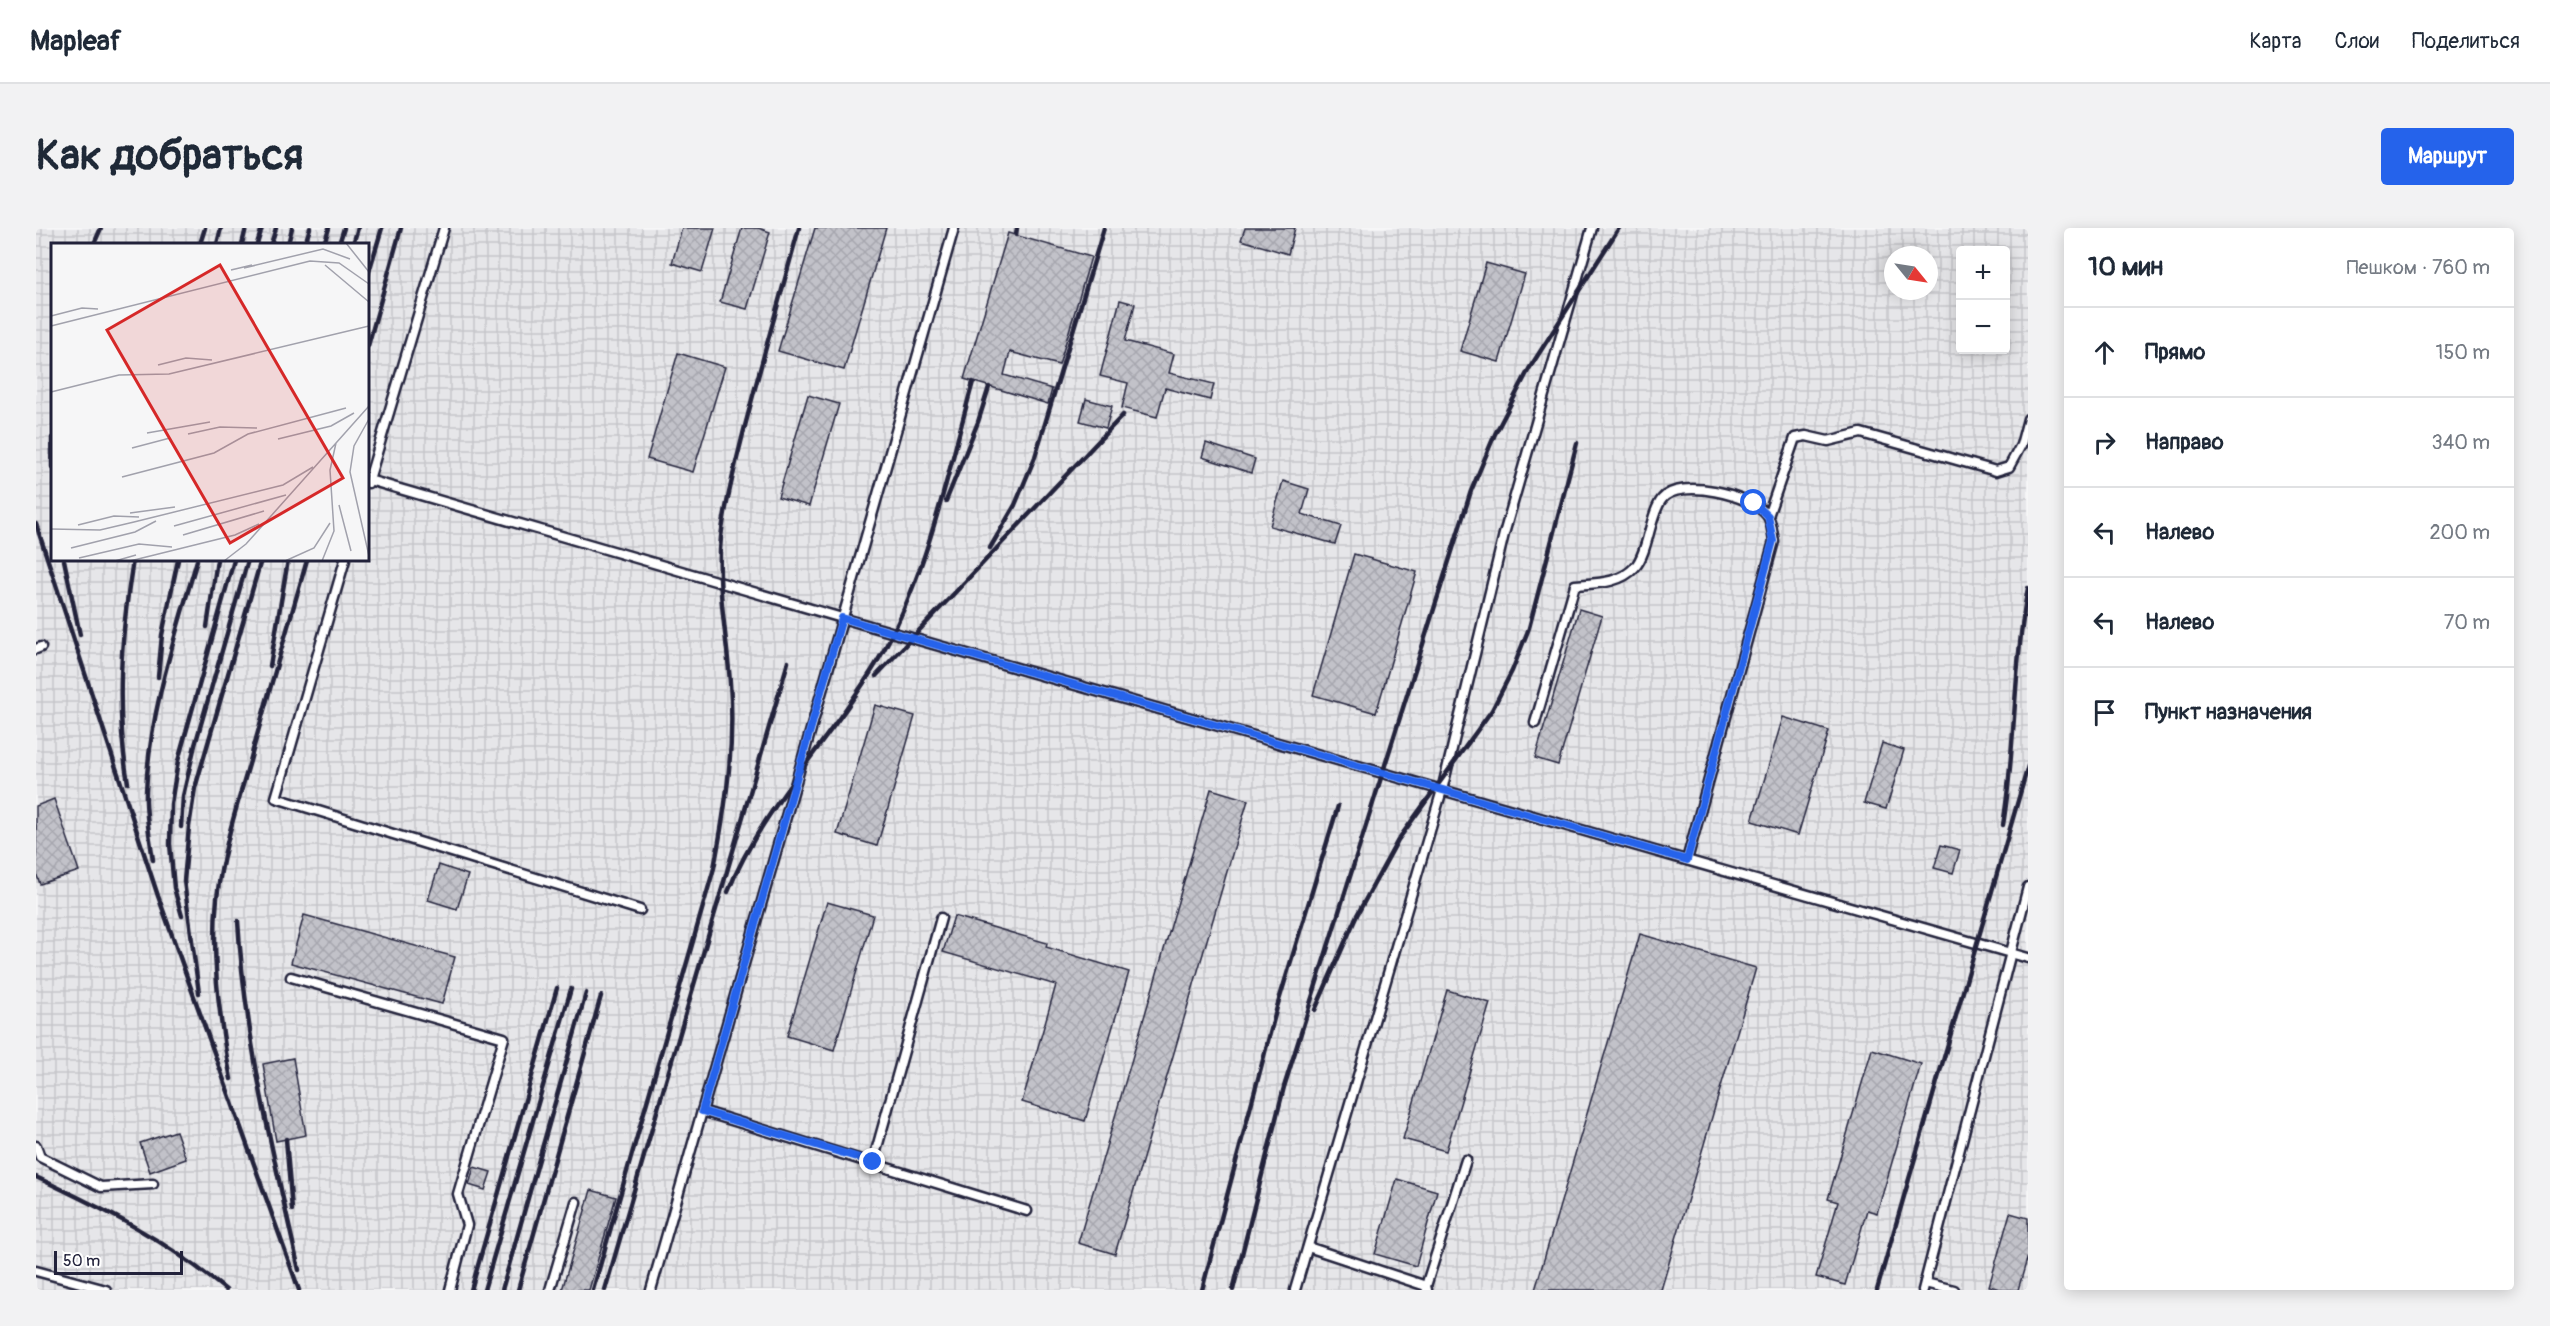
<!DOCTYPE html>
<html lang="ru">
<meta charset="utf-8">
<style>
body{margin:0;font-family:Pangolin,sans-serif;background:#f2f2f3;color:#1f2937}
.controls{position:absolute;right:18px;top:18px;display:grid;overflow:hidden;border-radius:6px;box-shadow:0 3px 15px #0003}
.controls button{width:54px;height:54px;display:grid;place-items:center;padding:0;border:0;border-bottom:2px solid #e0e1e3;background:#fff;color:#1f2937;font:30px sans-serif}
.compass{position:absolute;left:1848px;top:18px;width:54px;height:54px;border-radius:50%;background:#fff;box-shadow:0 3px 15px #0003;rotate:120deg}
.scale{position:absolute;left:18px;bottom:15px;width:129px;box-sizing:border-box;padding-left:6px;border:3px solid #22223b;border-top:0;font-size:16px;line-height:21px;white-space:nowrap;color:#22223b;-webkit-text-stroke:4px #fff;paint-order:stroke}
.stop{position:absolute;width:18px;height:18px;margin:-14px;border:4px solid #2563eb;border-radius:50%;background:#fff}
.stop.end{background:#2563eb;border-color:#fff;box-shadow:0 2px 6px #0008}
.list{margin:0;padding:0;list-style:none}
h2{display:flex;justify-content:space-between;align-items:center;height:78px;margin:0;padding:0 24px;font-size:26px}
h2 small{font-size:20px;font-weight:400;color:#747a83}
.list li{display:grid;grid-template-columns:39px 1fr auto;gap:18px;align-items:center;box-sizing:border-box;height:90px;padding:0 24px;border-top:2px solid #e0e1e3}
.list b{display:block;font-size:22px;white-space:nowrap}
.list em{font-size:20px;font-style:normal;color:#747a83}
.icon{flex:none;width:33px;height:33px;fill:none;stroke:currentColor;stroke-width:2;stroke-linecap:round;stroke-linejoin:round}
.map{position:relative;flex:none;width:1992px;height:1062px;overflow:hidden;border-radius:6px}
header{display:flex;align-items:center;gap:36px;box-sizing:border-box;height:84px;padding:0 30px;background:#fff;border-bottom:2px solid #e0e1e3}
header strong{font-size:28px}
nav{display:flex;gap:33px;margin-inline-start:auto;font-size:21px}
.intro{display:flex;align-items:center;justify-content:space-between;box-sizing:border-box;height:144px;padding:0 36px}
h1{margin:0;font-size:42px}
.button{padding:15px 27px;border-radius:6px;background:#2563eb;color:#fff;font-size:21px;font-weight:700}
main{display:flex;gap:36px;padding:0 36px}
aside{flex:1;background:#fff;border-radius:6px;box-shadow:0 3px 15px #0003}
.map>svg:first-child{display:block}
.industrial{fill:url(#industrial-grid);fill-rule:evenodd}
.building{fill:url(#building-cross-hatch);stroke:#22223b;stroke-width:1.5}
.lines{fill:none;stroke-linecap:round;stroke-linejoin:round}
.lane-casing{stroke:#22223b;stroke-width:13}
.lane{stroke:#fff;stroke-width:8}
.rail{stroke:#22223b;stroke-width:4.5}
.route{stroke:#2563eb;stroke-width:8}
.inset-road{fill:none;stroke:#a1a1ac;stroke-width:1.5}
.view{fill:#d62828;fill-opacity:0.15;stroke:#d62828;stroke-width:3}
.inset-edge{fill:none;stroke:#22223b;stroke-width:3}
</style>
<header>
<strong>Mapleaf</strong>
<nav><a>Карта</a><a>Слои</a><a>Поделиться</a></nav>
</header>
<div class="intro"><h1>Как добраться</h1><a class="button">Маршрут</a></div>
<main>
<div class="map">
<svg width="1992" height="1062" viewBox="0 0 1992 1062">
<defs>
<pattern id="industrial-grid" width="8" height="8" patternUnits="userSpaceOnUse" patternTransform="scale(1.5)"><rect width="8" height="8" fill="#e6e6e9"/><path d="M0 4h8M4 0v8" fill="none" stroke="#c5c5c9"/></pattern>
<pattern id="building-cross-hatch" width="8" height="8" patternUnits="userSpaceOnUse" patternTransform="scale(1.5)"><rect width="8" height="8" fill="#c2c2c9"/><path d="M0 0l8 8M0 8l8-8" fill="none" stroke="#a6a6ae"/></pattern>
</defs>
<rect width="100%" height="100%" fill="#f6f6f7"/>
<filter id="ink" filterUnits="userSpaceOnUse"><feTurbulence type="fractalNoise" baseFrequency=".0167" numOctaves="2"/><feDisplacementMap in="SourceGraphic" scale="12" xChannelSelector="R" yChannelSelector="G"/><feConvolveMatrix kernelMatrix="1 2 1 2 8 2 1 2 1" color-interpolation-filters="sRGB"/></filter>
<g filter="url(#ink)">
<path class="industrial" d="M0,0H1992V1062H0ZM16,16H332V332H16ZM1924,22H1970V122H1924ZM1857,27H1893V63H1857Z"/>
<g class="building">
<polygon points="646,0 679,0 666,44 636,35"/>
<polygon points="706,0 722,0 734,4 711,81 684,74"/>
<polygon points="779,0 850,0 808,142 742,123"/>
<polygon points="1209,0 1259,0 1252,26 1205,12"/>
<polygon points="972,5 1055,29 1023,137 974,124 968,147 1016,161 1012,176 928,151"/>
<polygon points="1450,35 1489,46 1463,134 1424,123"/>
<polygon points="1084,72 1099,76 1089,113 1138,126 1133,145 1178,156 1174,172 1129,160 1121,189 1086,180 1092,155 1064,148"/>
<polygon points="642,125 689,139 657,244 611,231"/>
<polygon points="772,167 803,176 773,278 742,269"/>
<polygon points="1050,171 1076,178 1070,200 1044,193"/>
<polygon points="1170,215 1219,231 1215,245 1166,229"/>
<polygon points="1247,253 1273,261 1266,286 1305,298 1299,316 1234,298"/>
<polygon points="1318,326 1381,344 1340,485 1277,467"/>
<polygon points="1543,381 1566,388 1522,537 1499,530"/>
<polygon points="839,477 879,488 841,618 801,606"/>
<polygon points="1747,489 1793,503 1762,607 1716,593"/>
<polygon points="1846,515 1868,522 1850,581 1828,575"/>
<polygon points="1175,561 1212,572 1079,1026 1042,1015"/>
<polygon points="18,571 43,643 4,656 0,645 0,578"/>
<polygon points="1905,617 1924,622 1917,645 1898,640"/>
<polygon points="403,637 432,647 421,681 392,672"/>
<polygon points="791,674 837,687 798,822 751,808"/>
<polygon points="268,687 419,729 406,776 255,735"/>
<polygon points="918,688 1011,715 1010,719 1093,744 1049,893 986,874 1020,757 907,724"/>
<polygon points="1604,706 1720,740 1625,1062 1499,1062"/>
<polygon points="1411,762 1454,775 1410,923 1367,911"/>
<polygon points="1836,821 1885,836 1841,985 1831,982 1809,1057 1780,1049 1802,974 1792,971"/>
<polygon points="257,830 270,907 240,913 227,836"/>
<polygon points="140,903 150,931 114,944 104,915"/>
<polygon points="438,939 455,944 449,962 433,957"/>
<polygon points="1361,951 1401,963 1380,1038 1339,1026"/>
<polygon points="555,962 580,969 553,1062 526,1062"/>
<polygon points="1974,985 1992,990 1992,1028 1982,1062 1967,1062 1953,1058"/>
</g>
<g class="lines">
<defs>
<g id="lane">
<polyline points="333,252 806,390 1992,730"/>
<polyline points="332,255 408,0"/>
<polyline points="1732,288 1759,210 1770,208 1792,213 1825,205 1960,243 1973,239 1985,217 1992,191"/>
<polyline points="309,332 240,570 604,682"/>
<polyline points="0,421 5,419"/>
<path d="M1499,495L1539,357C1559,355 1584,356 1599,339C1612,325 1614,286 1626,271C1643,249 1716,267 1731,287C1736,293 1736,305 1738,313L1651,632"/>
<polyline points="255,749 468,810 422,966 431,997 414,1062"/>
<polyline points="666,883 991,983"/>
<polyline points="0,918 4,929 65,959 117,956"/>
<polyline points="837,934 905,690"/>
<polyline points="1272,1019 1390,1058"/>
<polyline points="0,1043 70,1062"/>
<polyline points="1889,1055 1918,1062"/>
<polyline points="514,1062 540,974"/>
<polyline points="615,1062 918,0"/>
<polyline points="1259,1062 1406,562 1468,306 1556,0"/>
<polyline points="1391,1062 1390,1058 1430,932"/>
<polyline points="1887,1062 1992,659"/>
</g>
</defs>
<use href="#lane" class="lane-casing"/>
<use href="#lane" class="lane"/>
<g class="rail">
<polyline points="980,7 981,0"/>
<polyline points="58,16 65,0"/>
<polyline points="164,16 169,0"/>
<polyline points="181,16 185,0"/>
<polyline points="206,16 210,0"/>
<polyline points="221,16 226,0"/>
<polyline points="235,16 240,0"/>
<polyline points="252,16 256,0"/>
<polyline points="269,16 274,0"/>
<polyline points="288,16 293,0"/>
<polyline points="303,16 308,0"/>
<polyline points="317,16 322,0"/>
<polyline points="332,47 346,0"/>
<polyline points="332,118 365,0"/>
<polyline points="16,210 16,239"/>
<polyline points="910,273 942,194 953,159"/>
<polyline points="0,296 122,668 263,1062"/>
<polyline points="954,320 979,277 999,229 1068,0"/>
<polyline points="28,332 44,407"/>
<polyline points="171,399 181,332"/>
<polyline points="234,438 252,332"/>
<polyline points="840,448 1087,187"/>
<polyline points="122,449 126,407 142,332"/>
<path d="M92,555C79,479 85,408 97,332"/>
<path d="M1967,597C1980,519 1977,438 1992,360"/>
<polyline points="145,599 147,568 159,517 212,332"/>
<path d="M117,632C114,610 109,586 110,564C113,485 140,406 161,332"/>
<path d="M692,664C724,582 796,510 841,434C891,350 911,247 937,154"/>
<polyline points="146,688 138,660 134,616 135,576 142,533 198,332"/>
<path d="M202,693C209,811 237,926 263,1042"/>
<polyline points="163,765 148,653 153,599 159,560 225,332"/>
<polyline points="1279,782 1321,687 1362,612 1456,482 1476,443 1493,400 1541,215"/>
<path d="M195,851C184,796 175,727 181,670C186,624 201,578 214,533C232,466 252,399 271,332"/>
<polyline points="250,911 256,982"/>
<path d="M0,949C70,982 130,1012 190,1062"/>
<polyline points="435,1062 521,760"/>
<polyline points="448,1062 535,761"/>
<polyline points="466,1062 550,765"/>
<polyline points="482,1062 565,768"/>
<path d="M557,1062L678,640C690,578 699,518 694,455C691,407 680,357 685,309C690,271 700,235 709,198C726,132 745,66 763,0"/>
<polyline points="569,1062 752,434"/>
<polyline points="1166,1062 1241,779 1302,578"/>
<polyline points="1197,1062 1248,859 1435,263 1459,206 1493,141 1583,0"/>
<polyline points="1841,1062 1992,538"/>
</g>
</g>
</g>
<g class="lines" filter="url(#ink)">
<polyline class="route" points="837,934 666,883 806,390 1651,632 1737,313 1732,288 1718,275"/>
</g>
<g transform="translate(15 15)">
<rect width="318" height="318" fill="#f6f6f7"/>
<path class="inset-road" d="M295,0L318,29M274,22L318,59M193,25L272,6L299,16M180,27L201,22M0,73L31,65L47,66M0,83L259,18L288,20L318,41M107,122L135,115L161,117M0,149L68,132L118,131L318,83M318,176L303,203L299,229L318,313M96,190L159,179M137,191L169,184L206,185M227,196L280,183L303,170M81,205L119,195M71,234L163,210L197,191L295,165M288,262L300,308M79,270L124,264M27,282L63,273L88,274M123,283L235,252M0,286L49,287L83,279L232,242L262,224M132,292L213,268M20,305L84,289L105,278M28,315L88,301L121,304M64,318L85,312M79,318L184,292L208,281M173,318L195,301L318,163M234,318L263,305L279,280M271,318L283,288L279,227L285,200"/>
<path class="view" d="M169,22L292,235L179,300L56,87Z"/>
<rect width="318" height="318" class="inset-edge"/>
</g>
</svg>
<div class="controls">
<button>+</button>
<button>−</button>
</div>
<svg class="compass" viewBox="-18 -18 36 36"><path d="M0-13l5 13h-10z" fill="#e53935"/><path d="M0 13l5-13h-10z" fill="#747a83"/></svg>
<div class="scale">50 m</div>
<div class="stop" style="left:1718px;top:275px"></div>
<div class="stop end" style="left:837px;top:934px"></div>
</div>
<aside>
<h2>10 мин<small>Пешком · 760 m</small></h2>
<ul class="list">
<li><svg class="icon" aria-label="ahead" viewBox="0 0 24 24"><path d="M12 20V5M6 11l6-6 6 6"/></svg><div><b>Прямо</b></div><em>150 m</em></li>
<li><svg class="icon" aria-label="right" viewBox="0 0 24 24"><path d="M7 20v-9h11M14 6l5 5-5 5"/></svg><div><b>Направо</b></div><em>340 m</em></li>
<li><svg class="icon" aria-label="left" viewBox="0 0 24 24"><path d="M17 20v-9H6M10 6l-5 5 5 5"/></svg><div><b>Налево</b></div><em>200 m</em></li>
<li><svg class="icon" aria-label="left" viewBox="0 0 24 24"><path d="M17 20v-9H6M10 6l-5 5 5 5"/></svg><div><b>Налево</b></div><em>70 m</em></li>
<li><svg class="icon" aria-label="arrive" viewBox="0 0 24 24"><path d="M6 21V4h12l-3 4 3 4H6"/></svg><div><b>Пункт назначения</b></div></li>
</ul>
</aside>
</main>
